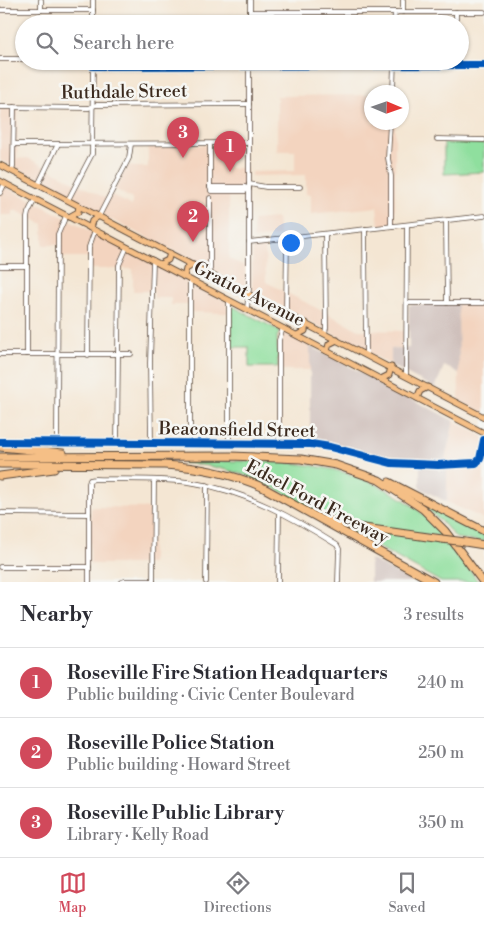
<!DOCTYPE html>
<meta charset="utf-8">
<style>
body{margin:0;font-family:"Libre Bodoni",serif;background:#f7f7f7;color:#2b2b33}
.compass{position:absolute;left:364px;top:85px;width:45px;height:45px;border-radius:50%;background:#fff;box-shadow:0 1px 4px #0004;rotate:92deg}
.you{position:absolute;left:290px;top:242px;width:18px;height:18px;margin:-12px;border:4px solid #fff;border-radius:50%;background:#1a73e8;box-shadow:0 0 0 8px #1a73e833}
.badge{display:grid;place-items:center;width:32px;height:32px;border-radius:50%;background:#d1495b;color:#fff;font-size:16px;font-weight:700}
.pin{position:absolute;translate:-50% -41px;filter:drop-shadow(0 1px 2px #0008)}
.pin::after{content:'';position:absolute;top:26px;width:18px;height:15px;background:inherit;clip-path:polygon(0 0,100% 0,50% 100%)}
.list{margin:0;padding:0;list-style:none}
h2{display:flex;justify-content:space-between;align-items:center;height:65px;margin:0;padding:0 20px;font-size:21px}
h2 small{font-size:16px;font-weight:400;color:#7c7c81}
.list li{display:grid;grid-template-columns:32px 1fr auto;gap:15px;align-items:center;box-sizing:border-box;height:70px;padding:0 20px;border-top:1px solid #e1e1e2}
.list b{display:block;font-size:19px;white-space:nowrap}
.list p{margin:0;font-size:16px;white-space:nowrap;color:#7c7c81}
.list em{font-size:16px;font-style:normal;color:#7c7c81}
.icon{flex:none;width:28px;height:28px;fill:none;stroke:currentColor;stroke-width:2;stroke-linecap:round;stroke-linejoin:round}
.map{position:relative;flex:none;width:484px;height:582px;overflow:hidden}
.search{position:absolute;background:#fff;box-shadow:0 1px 4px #0004;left:15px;right:15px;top:15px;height:55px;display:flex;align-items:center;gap:12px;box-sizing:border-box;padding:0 18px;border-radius:28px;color:#7c7c81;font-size:19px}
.sheet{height:275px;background:#fff}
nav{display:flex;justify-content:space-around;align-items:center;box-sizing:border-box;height:70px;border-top:1px solid #e1e1e2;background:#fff;font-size:14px;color:#7c7c81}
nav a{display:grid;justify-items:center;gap:2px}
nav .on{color:#d1495b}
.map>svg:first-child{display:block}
.built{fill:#f3d4bf}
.industrial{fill:#cfc0bb}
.green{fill:#8fdf9e;stroke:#65845e}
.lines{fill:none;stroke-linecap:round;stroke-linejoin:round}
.minor-casing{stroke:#574639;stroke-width:5.5}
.major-casing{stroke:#574639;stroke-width:7}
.highway-casing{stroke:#574639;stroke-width:9}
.minor{stroke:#fff;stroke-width:4}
.major{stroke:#f5bf86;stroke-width:5}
.highway{stroke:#f5bf86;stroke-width:7}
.highway-bridge-casing{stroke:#574639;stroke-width:9;stroke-linecap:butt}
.highway-bridge{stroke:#f5bf86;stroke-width:7}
.cycleway-casing{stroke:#f6f6f2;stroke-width:11}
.cycleway{stroke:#0057b8;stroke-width:8}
.labels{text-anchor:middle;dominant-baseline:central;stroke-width:5;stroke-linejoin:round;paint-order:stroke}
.street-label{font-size:18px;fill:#3b2a1e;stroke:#f6f6f2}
</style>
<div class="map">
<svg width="484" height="582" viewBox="0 0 484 582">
<rect width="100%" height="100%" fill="#f6f6f2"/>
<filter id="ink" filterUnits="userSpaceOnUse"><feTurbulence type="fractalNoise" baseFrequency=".02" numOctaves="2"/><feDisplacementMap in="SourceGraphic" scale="10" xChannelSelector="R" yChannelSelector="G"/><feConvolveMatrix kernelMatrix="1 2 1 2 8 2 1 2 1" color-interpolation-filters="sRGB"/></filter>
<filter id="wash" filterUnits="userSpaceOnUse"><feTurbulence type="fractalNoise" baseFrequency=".0096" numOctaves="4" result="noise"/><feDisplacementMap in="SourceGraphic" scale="20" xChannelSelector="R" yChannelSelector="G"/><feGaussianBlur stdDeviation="1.12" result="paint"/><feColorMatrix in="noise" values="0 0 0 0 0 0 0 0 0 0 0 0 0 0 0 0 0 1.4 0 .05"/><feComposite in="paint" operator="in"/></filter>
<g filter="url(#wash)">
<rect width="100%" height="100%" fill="#f4e6d3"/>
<g class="built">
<polygon points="371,95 372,122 395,123 395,225 379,226 377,207 311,214 311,194 306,194 306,175 251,176 251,172 295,171 295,151 277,151 277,96"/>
<polygon points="0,105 18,105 17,159 28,158 109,200 112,195 132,206 132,199 115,189 128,165 133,167 148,167 148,145 229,145 229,168 247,168 245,196 229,197 229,259 245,266 245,286 110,219 74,201 73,197 0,160"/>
<polygon points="0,184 226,301 228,313 192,312 192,305 171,305 171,298 154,298 153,291 133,291 133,269 90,269 90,257 60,257 59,245 43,245 43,224 13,209 13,215 0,215"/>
<polygon points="277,218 279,236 253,239 253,220"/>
<polygon points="265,243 266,282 359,330 404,331 403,348 391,349 391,365 252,290 253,244"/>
<polygon points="458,304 484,304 484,414 459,401"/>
<polygon points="281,332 310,346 310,370 278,370 277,337"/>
<polygon points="454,421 484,437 484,519 447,502 447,463 444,463"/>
<polygon points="91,507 152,508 152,564 90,564"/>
</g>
<g class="industrial">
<polygon points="458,304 459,373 444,366 435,388 391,365 391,349 409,348 409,305"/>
<polygon points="310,346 454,421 444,463 444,467 447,467 447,502 420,488 420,463 389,461 329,445 310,442"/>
<polygon points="370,559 413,582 370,582"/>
</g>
<g class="green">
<polygon points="444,143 484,144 484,172 444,174"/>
<polygon points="232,306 280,331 277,337 278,367 249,367 249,347 232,347"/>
<path d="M185,461C269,462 340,454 413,506C425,515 435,526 446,537C411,532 371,531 337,519C312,510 291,496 268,485C242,472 212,465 183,463Z"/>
<polygon points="417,500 484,533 484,542 456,538 444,524"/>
<polygon points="343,526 452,543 478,582 441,582 344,528"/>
</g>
</g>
<g filter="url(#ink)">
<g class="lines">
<defs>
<g id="minor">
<polyline points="41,0 41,10"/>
<polyline points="0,10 93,10"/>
<polyline points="250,12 484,12"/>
<polyline points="403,12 403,0"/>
<polyline points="93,24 93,0"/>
<polyline points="250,24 250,0"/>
<polyline points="394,24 395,12"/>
<polyline points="456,24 456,12"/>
<polyline points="0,59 24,59"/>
<polyline points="93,66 484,65"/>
<polyline points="393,92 394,61"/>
<polyline points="0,107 89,108 96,105 249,104"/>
<polyline points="390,122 388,158 391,176 391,226"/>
<polyline points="437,139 484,140"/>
<polyline points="14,144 248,143"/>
<polyline points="210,144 210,187"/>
<polyline points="12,171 13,167 14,107"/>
<polyline points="249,184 266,187 300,187"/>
<polyline points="38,185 58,144"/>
<polyline points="210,187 211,191 245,191 249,189"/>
<polyline points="210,187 245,187 249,189"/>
<polyline points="0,193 5,183"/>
<polyline points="68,200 92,154 93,61"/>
<polyline points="99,216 129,158 131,144"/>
<polyline points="446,221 447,303"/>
<polyline points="365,229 366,354"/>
<polyline points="249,242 484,216"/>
<polyline points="0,266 27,266"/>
<polyline points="208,274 210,269 210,198"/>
<polyline points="190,280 190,444"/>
<polyline points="229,300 229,444"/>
<polyline points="407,303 484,303"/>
<polyline points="247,309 249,288 249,61"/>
<polyline points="286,313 287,238"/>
<polyline points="325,333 326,328 325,234"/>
<polyline points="0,354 131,354"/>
<polyline points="27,354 27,218 28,213 35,199"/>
<polyline points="88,355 89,247 95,230"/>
<polyline points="406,376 407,225"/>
<polyline points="0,442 311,444 330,447 391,463 438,465 476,463 480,459 484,440"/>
<polyline points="57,443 58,234 66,216"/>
<polyline points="117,444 119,265 127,247"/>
<polyline points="151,444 150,363 153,260"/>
<polyline points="279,444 279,340 283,328"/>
<polyline points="0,513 89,514"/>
<polyline points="0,567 89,567"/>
<path d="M89,582V483L90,480L95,479C128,480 162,478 194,483C245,491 294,518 337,545L339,549L338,582"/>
<polyline points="122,582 125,581 153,581"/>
<polyline points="153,582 154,480"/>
<polyline points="206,582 207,485"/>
<polyline points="278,582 279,513"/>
</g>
<g id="major">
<polyline points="0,165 484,417"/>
<polyline points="0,181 484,433"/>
<polyline points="69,217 78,212 79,206"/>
<polyline points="90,228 92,221 99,216"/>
<polyline points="160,264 168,260 170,253"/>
<polyline points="184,277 186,269 193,265"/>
<polyline points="297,335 305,331 306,323"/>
<polyline points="327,351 329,344 337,340"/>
<polyline points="381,379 389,375 391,367"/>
<polyline points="417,398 420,391 428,387"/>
</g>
<g id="highway">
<polyline points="0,447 63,453"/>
<polyline points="0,457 231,456 301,459 336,465 379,480 423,509 445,531 483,582"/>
<path d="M0,464L164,465C199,467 230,473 262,487L434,582"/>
<polyline points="0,476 54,469"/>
<polyline points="389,482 484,531"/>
<polyline points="326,519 357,527 442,539"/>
<polyline points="465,542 484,545"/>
</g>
</defs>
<use href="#minor" class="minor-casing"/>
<use href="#major" class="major-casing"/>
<use href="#highway" class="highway-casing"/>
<use href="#minor" class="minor"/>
<use href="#major" class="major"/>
<use href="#highway" class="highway"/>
<defs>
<polyline id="highway-bridge" points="442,539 465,542"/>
</defs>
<use href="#highway-bridge" class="highway-bridge-casing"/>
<use href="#highway-bridge" class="highway-bridge"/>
<defs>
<g id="cycleway">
<polyline points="93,66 484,65"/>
<polyline points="0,442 311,444 330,447 391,463 438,465 476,463 480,459 484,440"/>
</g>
</defs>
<use href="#cycleway" class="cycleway-casing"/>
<use href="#cycleway" class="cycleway"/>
</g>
</g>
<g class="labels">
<g class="street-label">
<text transform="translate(124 92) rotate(-1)">Ruthdale Street</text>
<text transform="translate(249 294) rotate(27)">Gratiot Avenue</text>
<text transform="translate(237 430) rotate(1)">Beaconsfield Street</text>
<text transform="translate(317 502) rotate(28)">Edsel Ford Freeway</text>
</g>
</g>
</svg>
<svg class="compass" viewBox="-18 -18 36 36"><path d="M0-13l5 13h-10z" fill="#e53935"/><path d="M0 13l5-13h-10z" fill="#7c7c81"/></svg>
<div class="you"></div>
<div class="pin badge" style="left:230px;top:172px">1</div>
<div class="pin badge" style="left:193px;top:242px">2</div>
<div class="pin badge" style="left:183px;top:158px">3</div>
<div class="search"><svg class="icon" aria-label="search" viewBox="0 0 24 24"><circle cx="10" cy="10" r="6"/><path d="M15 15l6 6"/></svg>Search here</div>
</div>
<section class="sheet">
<h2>Nearby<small>3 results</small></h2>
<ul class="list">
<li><span class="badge">1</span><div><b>Roseville Fire Station Headquarters</b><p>Public building · Civic Center Boulevard</p></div><em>240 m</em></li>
<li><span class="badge">2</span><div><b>Roseville Police Station</b><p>Public building · Howard Street</p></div><em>250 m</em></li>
<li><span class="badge">3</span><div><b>Roseville Public Library</b><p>Library · Kelly Road</p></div><em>350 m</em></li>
</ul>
</section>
<nav>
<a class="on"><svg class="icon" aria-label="map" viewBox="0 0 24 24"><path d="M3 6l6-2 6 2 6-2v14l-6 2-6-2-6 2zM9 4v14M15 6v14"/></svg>Map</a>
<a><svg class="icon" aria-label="directions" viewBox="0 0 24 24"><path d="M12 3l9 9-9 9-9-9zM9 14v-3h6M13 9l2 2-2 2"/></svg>Directions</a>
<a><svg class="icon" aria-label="saved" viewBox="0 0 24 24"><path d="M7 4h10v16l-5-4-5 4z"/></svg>Saved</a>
</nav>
